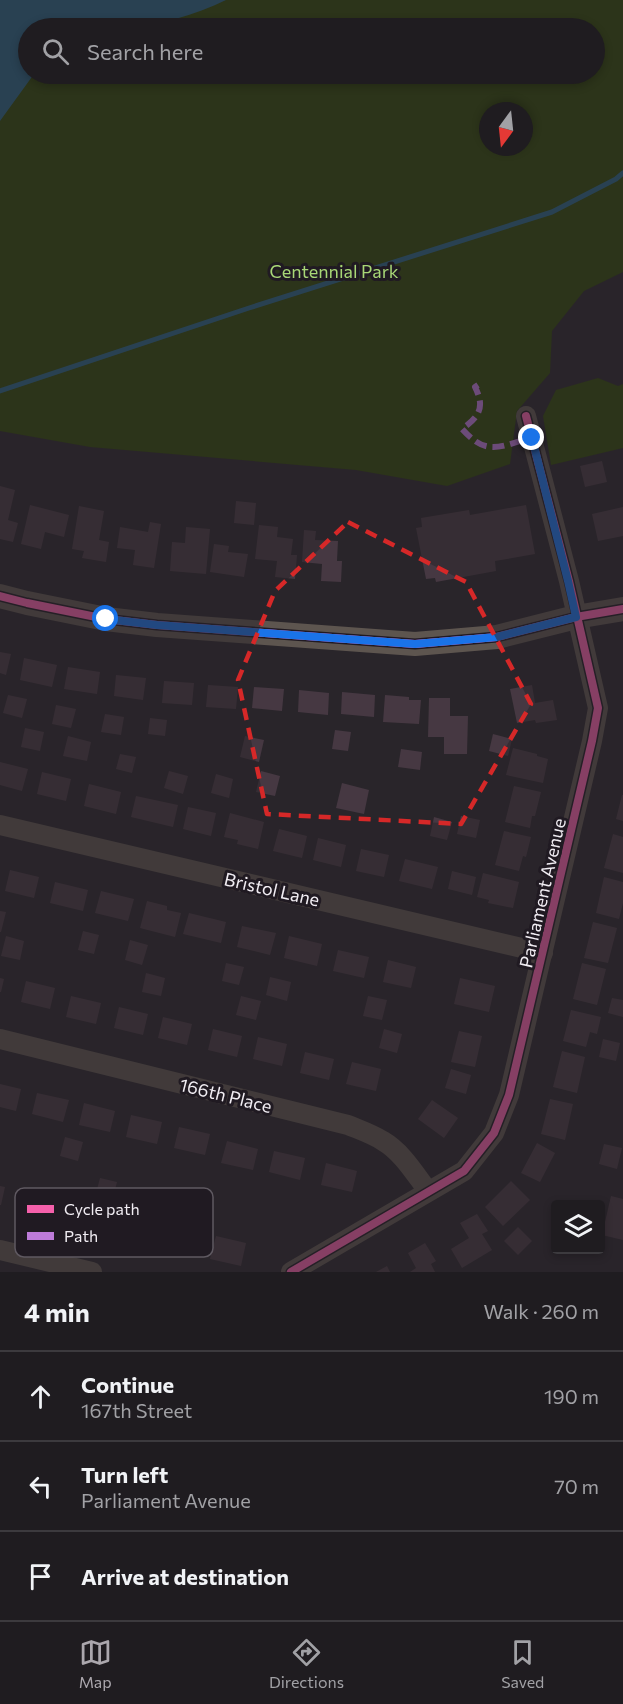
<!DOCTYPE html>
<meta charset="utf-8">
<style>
body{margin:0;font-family:Commissioner,sans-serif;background:#2c292d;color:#f1f3f6}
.controls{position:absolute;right:18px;bottom:18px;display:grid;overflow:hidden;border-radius:6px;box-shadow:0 3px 9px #0003}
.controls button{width:54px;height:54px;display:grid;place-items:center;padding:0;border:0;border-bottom:2px solid #3c3a3e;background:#1f1c20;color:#f1f3f6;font:30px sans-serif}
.compass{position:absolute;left:479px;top:102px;width:54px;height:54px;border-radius:50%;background:#1f1c20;box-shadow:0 3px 9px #0003;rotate:195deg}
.stop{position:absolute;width:18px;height:18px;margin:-14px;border:4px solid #1a73e8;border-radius:50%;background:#fff}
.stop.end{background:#1a73e8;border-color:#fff;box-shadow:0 2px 6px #0008}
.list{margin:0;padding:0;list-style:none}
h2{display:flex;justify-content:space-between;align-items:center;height:78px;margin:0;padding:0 24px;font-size:26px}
h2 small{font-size:20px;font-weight:400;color:#a1a1a5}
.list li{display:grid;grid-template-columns:39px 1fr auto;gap:18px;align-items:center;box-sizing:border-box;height:90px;padding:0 24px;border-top:2px solid #3c3a3e}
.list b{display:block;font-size:22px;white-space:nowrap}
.list p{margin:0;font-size:20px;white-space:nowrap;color:#a1a1a5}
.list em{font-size:20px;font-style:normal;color:#a1a1a5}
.icon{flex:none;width:33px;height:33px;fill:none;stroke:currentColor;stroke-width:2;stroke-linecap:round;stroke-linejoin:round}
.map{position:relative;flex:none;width:623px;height:1272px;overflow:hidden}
.search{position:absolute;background:#1f1c20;box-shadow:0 3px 9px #0003;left:18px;right:18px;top:18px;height:66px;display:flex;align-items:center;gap:15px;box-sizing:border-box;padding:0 21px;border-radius:33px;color:#a1a1a5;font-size:22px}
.sheet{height:348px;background:#1f1c20}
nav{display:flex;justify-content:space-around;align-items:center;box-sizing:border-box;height:84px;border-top:2px solid #3c3a3e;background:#1f1c20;font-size:16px;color:#a1a1a5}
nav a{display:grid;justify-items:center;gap:3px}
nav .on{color:#aba7ad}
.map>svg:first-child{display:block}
.green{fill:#2f4707;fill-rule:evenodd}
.water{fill:#286583}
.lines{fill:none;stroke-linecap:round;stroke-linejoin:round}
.stream{stroke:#286583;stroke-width:5}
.building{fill:#463842}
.minor{stroke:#5d554f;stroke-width:20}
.tertiary{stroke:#5d554f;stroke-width:24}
.quiet{stroke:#bd7bd9;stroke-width:6;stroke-dasharray:12 6;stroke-linecap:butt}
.cycleway-casing{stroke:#201a22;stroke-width:11}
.cycleway{stroke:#f560ab;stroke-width:8}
.route{stroke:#1a73e8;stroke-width:8}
.marked{fill:none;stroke:#d62828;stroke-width:4.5;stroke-dasharray:12 8;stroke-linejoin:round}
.labels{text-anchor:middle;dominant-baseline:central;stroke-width:6;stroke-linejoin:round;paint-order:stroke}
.park-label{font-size:18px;fill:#a8d776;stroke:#201a22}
.street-label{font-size:18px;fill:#f1edf3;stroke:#201a22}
.key{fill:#201a22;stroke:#5f5961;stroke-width:1.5}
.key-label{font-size:16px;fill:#f1edf3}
</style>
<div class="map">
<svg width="623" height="1272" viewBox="0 0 623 1272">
<rect width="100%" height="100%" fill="#29252a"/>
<g class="green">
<path d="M0,0H623V272L584,291L552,331L550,373L517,411L510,464L447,486L356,470L90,447L0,431ZM28,28H594V74H28ZM488,111H524V147H488Z"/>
<polygon points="598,378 618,386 623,384 623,448 551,465 543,416 556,390"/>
</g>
<path class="water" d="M0,0H226C195,15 157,26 122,28C91,31 59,28 28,28V74H34L0,121Z"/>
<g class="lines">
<polyline class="stream" points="0,391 249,308 552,212 616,179 623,173"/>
</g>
<g class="building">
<polygon points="602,461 607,482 585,487 580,466"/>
<polygon points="0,486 15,490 8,520 18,523 13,542 0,539"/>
<polygon points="236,501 256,503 254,525 234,523"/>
<polygon points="30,505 69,515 64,537 45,532 41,549 21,544"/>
<polygon points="526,505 535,554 495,561 496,571 436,582 435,578 426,579 416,528 422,527 421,518 469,510 470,515"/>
<polygon points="79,506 104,511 99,540 109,542 106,562 82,558 84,551 72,549"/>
<polygon points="623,507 623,536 598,541 592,514"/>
<polygon points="150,522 161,524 154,568 133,565 135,550 117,548 120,527 148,532"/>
<polygon points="259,525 278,527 277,537 293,539 291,555 297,555 295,579 275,577 277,561 255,559"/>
<polygon points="186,527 210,529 206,574 170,571 172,542 185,543"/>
<polygon points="304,530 316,531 315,540 338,541 337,561 342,561 341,582 321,581 322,564 302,562"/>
<polygon points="214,544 229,546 228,552 248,554 244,577 210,572"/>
<polygon points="0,652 11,654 6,675 0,673"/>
<polygon points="24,658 57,665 52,687 20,680"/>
<polygon points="68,667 100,672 97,694 64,689"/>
<polygon points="116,675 146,678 143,700 114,696"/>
<polygon points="164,681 194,683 192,705 162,703"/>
<polygon points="208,685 238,687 236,709 206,707"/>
<polygon points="532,685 535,703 553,700 557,720 536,723 535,720 517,723 510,689"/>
<polygon points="254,687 284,689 282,711 252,708"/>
<polygon points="299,690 329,693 328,715 298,712"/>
<polygon points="342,692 375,695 374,717 341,714"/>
<polygon points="8,695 27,699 22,718 3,713"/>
<polygon points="385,695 409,697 409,700 421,700 419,724 383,722"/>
<polygon points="429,698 450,698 450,716 468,716 467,754 444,754 444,737 428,737"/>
<polygon points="56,705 76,709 71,728 52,724"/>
<polygon points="105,714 124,717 121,735 101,732"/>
<polygon points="150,718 167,720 165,736 148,734"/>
<polygon points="25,728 44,732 40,751 21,747"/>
<polygon points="335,730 351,732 348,751 332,749"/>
<polygon points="493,734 512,739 508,756 489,751"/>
<polygon points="68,736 91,742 87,761 63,756"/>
<polygon points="245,736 264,740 259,762 240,757"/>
<polygon points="513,748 537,754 537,756 548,759 543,783 506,775"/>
<polygon points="401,749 422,752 420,770 398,767"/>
<polygon points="120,754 136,757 132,773 116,769"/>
<polygon points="0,762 28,769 22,791 0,785"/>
<polygon points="169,771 188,776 183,794 164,788"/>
<polygon points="261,771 280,776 275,796 256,792"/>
<polygon points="42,772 71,779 66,801 37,794"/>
<polygon points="216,774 233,779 229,798 211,793"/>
<polygon points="342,783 369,790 364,814 336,808"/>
<polygon points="89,784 121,792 116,814 84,806"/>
<polygon points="514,786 541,792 535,816 532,816 530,828 505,822"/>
<polygon points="622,795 623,795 623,821 616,819"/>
<polygon points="136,796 178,805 173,827 131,817"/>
<polygon points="188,807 216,813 211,836 183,829"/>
<polygon points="230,813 264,822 258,849 237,844 238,840 224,837"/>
<polygon points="461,816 480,820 476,838 457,834"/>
<polygon points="434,817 452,822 447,840 430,836"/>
<polygon points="279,829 307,836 302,858 273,851"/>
<polygon points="504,831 531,837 526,857 523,856 519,871 495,865"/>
<polygon points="613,834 623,837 623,873 604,868"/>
<polygon points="318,838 346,845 341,867 313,860"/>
<polygon points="361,849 389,855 384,877 356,871"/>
<polygon points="405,859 438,867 432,889 399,881"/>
<polygon points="10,870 39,877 34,898 5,891"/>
<polygon points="452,871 476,877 472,895 448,889"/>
<polygon points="483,873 519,882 513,908 488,903 489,900 477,897"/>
<polygon points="604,877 623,882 623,903 619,919 596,913"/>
<polygon points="55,882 88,890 83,911 50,903"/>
<polygon points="101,891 134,899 128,921 95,913"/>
<polygon points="147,901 167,906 167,910 181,913 175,937 140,928"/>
<polygon points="0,911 6,912 1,932 0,932"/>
<polygon points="189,913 226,922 221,943 183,934"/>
<polygon points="593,922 617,928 608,963 584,958"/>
<polygon points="242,926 276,933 270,955 237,947"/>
<polygon points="83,931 99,935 94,954 78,950"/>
<polygon points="6,936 24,941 20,960 1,956"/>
<polygon points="289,936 322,944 317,966 284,958"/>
<polygon points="130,940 148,945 142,965 125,960"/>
<polygon points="338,950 369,957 364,978 333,971"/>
<polygon points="388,960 416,967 411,988 383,982"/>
<polygon points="226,963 244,967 239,985 222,981"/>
<polygon points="582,963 606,969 597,1005 573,999"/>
<polygon points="146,973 165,978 161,996 142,992"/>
<polygon points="270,977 291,982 287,1001 266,995"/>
<polygon points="0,978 4,979 1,992 0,992"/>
<polygon points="460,978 495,986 489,1012 454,1004"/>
<polygon points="26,981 55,988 50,1009 21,1002"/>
<polygon points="71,996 101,1003 96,1024 66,1017"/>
<polygon points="241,996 261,1001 256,1020 236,1015"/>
<polygon points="368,996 387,1000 382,1020 363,1016"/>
<polygon points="612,998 623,1000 623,1017 608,1013"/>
<polygon points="119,1007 148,1014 143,1035 114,1028"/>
<polygon points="571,1010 601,1017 597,1034 590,1032 586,1047 563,1041"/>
<polygon points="163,1017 192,1024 187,1045 158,1038"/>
<polygon points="213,1029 242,1036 237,1057 208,1050"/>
<polygon points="384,1029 402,1034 397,1053 379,1048"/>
<polygon points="459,1031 482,1036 475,1067 451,1062"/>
<polygon points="258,1037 287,1044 282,1066 253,1059"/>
<polygon points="603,1039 620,1043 616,1061 599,1057"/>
<polygon points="562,1051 585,1057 577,1093 553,1087"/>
<polygon points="305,1052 334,1059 329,1080 300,1073"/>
<polygon points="352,1062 381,1069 376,1091 346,1084"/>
<polygon points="451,1069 471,1075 466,1094 445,1088"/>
<polygon points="0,1084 21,1089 16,1111 0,1107"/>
<polygon points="37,1093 69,1100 63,1122 32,1114"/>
<polygon points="550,1099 573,1104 565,1140 541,1134"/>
<polygon points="432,1100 458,1118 444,1138 418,1119"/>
<polygon points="84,1103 115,1111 110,1132 79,1125"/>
<polygon points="131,1115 162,1122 157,1144 126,1137"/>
<polygon points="179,1127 210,1134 205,1155 174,1148"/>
<polygon points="65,1137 83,1142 78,1161 60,1156"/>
<polygon points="227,1141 258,1149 253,1170 221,1163"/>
<polygon points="537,1143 555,1153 540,1182 521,1173"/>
<polygon points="604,1144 622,1148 617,1169 599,1164"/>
<polygon points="274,1151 305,1158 300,1180 269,1172"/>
<polygon points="326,1163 357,1171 352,1192 321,1185"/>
<polygon points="100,1178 117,1182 112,1201 95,1197"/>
<polygon points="511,1181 530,1200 503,1226 485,1207"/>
<polygon points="0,1186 5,1187 1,1205 0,1205"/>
<polygon points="611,1196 623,1199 623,1240 602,1235"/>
<polygon points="477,1214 488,1231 482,1234 492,1250 462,1268 451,1249 469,1238 460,1223"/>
<polygon points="518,1227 532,1241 518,1255 504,1241"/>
<polygon points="216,1236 246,1243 241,1266 210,1259"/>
<polygon points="425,1243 436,1261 431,1264 435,1272 410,1272 416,1268 408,1253"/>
<polygon points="387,1266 390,1272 376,1272"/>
</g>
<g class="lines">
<g class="minor">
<polyline points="0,825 543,953"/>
<path d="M0,1039L348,1125C360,1130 372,1134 383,1141C402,1152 415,1174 428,1191"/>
<polyline points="0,1250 92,1272"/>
<polyline points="291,1272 464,1171 494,1133 509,1095 592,741 598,708 569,581 526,416"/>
</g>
<polyline class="tertiary" points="0,596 27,603 106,619 157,625 415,644 497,637 576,617 623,609"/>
<path class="quiet" d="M478,385L475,387C485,407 480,416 462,429C482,451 493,450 520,441"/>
<defs>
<g id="cycleway">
<polyline points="0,596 27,603 106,619 157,625 415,644 497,637 576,617 623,609"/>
<polyline points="291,1272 464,1171 494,1133 509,1095 592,741 598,708 569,581 526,416"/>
</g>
</defs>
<use href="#cycleway" class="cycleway-casing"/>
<use href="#cycleway" class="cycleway"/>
</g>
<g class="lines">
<polyline class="route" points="106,619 157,625 415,644 497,637 576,617 568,581 532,438"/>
</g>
<path d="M0 0H623V1272H0ZM348,522L466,582L531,704L461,824L267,814L238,680L275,591Z" fill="#29252a" fill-opacity=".55" fill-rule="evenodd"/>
<path class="marked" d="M348,522L466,582L531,704L461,824L267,814L238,680L275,591Z"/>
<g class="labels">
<g class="park-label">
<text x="334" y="271">Centennial Park</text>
</g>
<g class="street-label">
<text transform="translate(272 889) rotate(13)">Bristol Lane</text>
<text transform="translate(542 893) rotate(-77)">Parliament Avenue</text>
<text transform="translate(226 1095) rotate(14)">166th Place</text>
</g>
</g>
<rect x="15" y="1188" width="198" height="69" rx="9" class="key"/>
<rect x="27" y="1205" width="27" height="8" fill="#f560ab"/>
<rect x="27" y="1232" width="27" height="8" fill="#bd7bd9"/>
<g class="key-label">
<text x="64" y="1215">Cycle path</text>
<text x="64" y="1242">Path</text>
</g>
</svg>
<div class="controls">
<button><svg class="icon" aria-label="layers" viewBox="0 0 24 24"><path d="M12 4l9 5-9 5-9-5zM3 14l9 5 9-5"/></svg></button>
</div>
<svg class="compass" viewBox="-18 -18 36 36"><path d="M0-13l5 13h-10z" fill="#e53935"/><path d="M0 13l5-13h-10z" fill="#a1a1a5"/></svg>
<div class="stop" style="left:106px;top:619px"></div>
<div class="stop end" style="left:532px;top:438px"></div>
<div class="search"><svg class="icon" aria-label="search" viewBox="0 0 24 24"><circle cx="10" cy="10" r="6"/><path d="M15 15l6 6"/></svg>Search here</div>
</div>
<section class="sheet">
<h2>4 min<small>Walk · 260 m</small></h2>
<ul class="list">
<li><svg class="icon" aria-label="ahead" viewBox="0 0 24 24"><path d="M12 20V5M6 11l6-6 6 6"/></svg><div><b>Continue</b><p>167th Street</p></div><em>190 m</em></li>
<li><svg class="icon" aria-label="left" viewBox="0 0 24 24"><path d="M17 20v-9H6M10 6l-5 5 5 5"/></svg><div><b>Turn left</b><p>Parliament Avenue</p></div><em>70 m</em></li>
<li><svg class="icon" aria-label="arrive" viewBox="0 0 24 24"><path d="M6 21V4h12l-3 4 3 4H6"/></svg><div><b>Arrive at destination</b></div></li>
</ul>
</section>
<nav>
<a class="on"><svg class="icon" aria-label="map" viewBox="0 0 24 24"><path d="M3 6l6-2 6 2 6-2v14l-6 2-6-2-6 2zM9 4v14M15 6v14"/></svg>Map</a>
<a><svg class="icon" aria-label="directions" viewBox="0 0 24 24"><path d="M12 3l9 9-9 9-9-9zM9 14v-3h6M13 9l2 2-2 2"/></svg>Directions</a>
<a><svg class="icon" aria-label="saved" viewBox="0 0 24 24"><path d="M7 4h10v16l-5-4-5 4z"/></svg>Saved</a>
</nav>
